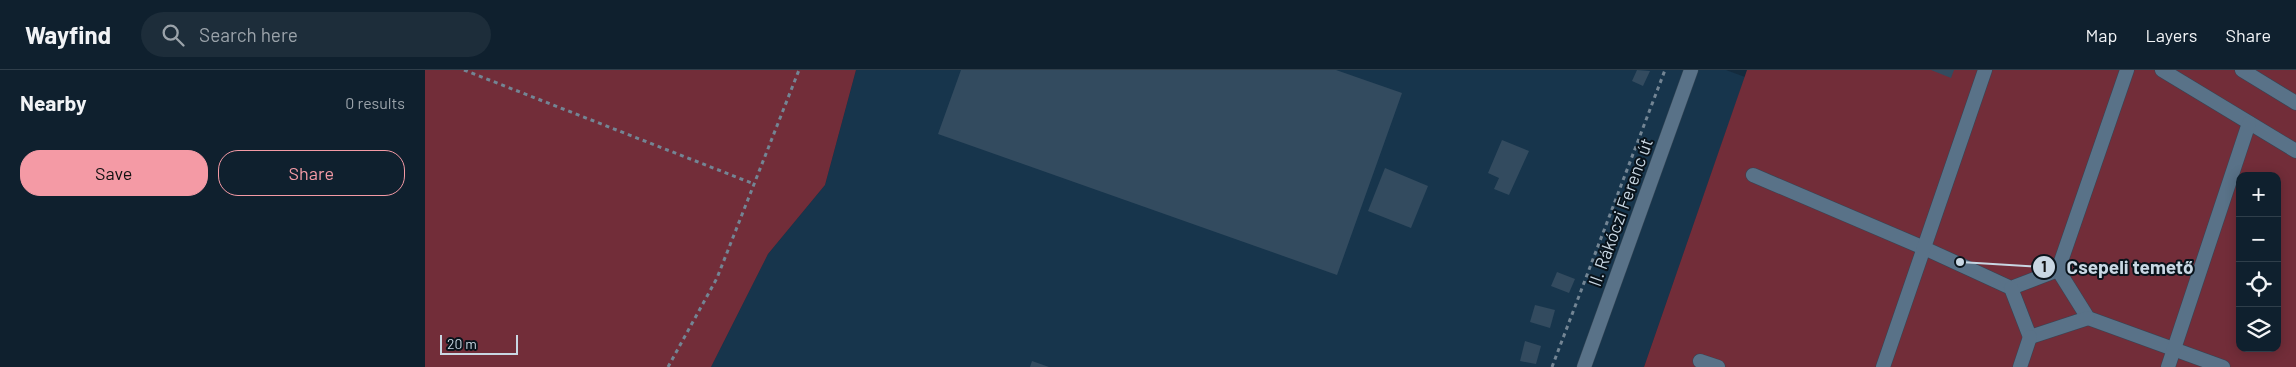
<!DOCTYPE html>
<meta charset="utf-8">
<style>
body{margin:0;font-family:Barlow,sans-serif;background:#1d2d3a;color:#f1f3f6}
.controls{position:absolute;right:15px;bottom:15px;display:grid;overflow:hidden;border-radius:10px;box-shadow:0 2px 12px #0003}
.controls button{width:45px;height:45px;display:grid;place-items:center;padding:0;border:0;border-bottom:1px solid #2f3e4a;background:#0f202e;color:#f1f3f6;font:25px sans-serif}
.scale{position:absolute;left:15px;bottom:12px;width:78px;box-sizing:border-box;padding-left:5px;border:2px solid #c9d7e3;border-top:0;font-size:14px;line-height:18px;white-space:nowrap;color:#c9d7e3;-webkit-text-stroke:4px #09131b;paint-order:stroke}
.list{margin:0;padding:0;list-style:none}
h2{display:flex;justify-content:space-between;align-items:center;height:65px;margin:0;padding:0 20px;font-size:21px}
h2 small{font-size:16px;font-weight:400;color:#9ba3aa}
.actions{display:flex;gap:10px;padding:15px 20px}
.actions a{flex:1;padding:11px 0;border:1px solid #f49aa5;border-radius:20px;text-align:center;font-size:18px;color:#f49aa5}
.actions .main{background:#f49aa5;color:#111}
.icon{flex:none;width:28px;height:28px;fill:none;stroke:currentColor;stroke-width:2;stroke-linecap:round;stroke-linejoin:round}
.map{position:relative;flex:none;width:1871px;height:297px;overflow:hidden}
header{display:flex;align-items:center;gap:30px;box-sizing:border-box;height:70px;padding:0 25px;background:#0f202e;border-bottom:1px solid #2f3e4a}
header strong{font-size:24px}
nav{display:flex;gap:28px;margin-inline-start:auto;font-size:18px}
.search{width:350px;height:45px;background:#1d2d3a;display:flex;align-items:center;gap:12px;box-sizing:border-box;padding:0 18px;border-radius:28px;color:#9ba3aa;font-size:19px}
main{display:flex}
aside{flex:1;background:#0f202e}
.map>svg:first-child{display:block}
.built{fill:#17354c}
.green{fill:#722d39;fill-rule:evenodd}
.building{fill:#334b5f}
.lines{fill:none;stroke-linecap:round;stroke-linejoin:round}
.service-casing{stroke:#344656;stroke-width:15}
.secondary-casing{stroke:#344656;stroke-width:15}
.path{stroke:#738594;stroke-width:3;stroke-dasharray:4 4;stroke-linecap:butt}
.service{stroke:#597288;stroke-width:14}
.secondary{stroke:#597288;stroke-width:14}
.labels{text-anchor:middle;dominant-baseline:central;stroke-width:4;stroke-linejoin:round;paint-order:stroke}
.street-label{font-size:18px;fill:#c9d7e3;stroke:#09131b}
.leader{fill:none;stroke:#c9d7e3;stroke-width:2}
.callout-dot{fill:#c9d7e3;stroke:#09131b;stroke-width:2}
.mark-label{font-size:15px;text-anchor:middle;font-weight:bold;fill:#111}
.callout-label{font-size:19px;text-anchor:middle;font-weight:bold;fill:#c9d7e3;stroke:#09131b;stroke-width:4;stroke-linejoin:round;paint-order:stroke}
</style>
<header>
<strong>Wayfind</strong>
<div class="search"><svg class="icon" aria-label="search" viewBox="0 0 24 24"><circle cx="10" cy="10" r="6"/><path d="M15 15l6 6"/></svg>Search here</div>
<nav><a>Map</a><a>Layers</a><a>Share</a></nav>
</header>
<main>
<aside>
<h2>Nearby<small>0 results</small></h2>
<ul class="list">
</ul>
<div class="actions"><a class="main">Save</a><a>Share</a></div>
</aside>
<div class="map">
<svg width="1871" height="297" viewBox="0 0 1871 297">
<rect width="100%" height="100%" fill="#142b3d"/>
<polygon class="built" points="431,0 1301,0 1320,7 1219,297 286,297 343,184 400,115"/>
<g class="green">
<polygon points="0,0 431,0 400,115 343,184 286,297 0,297"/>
<path d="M1322,0H1871V297H1219ZM1815,106H1852V278H1815Z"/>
</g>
<g class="building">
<polygon points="536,0 911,0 977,23 912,205 513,64"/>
<polygon points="1212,0 1225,1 1218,16 1207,11"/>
<polygon points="1506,0 1529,0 1526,8"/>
<polygon points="1077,70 1104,81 1084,125 1069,119 1074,108 1063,103"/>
<polygon points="960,98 1003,116 986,158 943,141"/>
<polygon points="1132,202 1150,209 1144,223 1126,216"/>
<polygon points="1110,235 1130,240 1125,258 1105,252"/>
<polygon points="1100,271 1116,276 1111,294 1095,291"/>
<polygon points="607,291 624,297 605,297"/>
</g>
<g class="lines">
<defs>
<g id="service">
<polyline points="1737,0 1871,81"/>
<polyline points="1817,0 1871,33"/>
<polyline points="1328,105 1499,178 1586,218 1633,200 1663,248 1798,297"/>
<polyline points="1633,200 1702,0"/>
<polyline points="1586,218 1605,267 1663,248"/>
<polyline points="1275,291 1293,297"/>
<polyline points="1458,297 1560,0"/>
<polyline points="1595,297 1605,267"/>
<polyline points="1743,297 1824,53"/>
</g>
<polyline id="secondary" points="1159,297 1266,0"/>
</defs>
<use href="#service" class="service-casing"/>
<use href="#secondary" class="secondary-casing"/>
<g class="path">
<polyline points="39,0 329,114"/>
<polyline points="243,297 292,208 374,0"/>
<polyline points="1127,297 1240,0"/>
</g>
<use href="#service" class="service"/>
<use href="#secondary" class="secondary"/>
</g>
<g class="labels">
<g class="street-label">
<text transform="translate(1195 142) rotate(-70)">II. Rákóczi Ferenc út</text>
</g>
</g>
<path class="leader" d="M1535 192L1619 197"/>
<g class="callout-dot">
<circle cx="1535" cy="192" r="5"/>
<circle cx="1619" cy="197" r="12"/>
</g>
<g class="mark-label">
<text x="1619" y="202">1</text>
</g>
<g class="callout-label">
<text x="1705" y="204">Csepeli temető</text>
</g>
</svg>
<div class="controls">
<button>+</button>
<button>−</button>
<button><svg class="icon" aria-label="locate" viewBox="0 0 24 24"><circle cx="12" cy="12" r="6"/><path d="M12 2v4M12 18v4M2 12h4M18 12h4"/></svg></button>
<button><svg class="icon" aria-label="layers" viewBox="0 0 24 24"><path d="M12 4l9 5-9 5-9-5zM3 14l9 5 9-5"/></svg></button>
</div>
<div class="scale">20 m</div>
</div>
</main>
